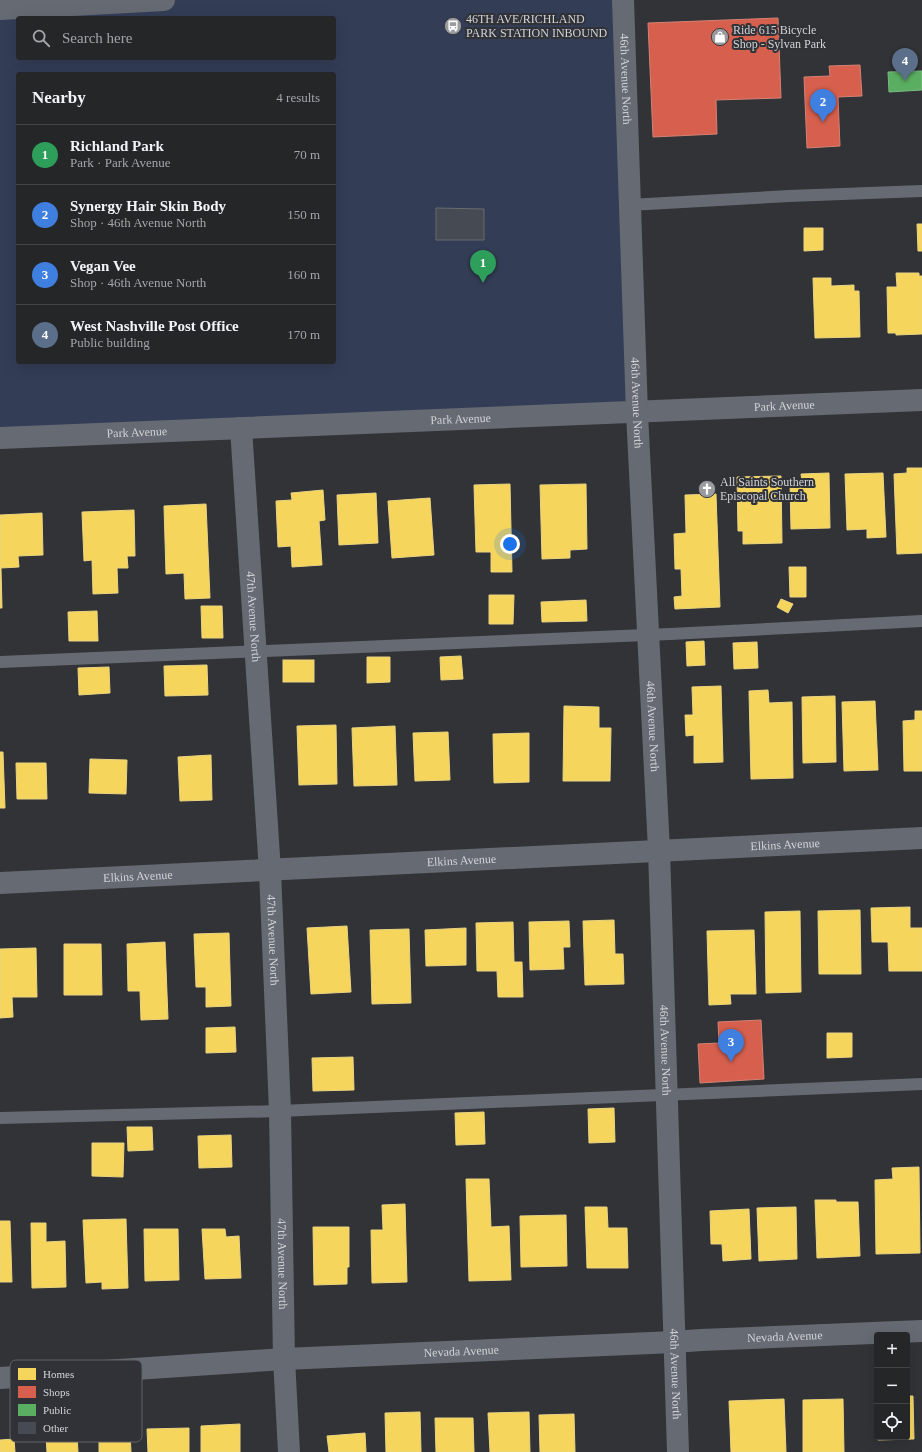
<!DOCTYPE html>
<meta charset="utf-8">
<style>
body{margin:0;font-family:"Times New Roman",serif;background:#313234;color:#f1f3f6}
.controls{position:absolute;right:12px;bottom:12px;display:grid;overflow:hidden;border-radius:4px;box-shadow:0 4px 16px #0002}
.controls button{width:36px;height:36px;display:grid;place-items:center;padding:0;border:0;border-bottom:1px solid #424345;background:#252628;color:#f1f3f6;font:20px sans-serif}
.you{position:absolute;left:510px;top:544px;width:14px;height:14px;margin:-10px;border:3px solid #fff;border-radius:50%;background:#1a73e8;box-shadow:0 0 0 6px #1a73e833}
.badge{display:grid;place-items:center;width:26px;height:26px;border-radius:50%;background:#bca0f2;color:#fff;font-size:13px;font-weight:700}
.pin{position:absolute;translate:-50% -33px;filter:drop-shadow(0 1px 2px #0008)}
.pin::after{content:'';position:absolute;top:21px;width:14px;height:12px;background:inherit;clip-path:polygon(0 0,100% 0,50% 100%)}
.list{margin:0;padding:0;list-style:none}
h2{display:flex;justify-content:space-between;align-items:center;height:52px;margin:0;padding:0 16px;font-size:17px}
h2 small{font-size:13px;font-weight:400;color:#a3a5a8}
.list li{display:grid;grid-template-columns:26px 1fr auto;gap:12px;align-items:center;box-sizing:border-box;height:60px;padding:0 16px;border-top:1px solid #424345}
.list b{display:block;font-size:15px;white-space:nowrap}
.list p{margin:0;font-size:13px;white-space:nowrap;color:#a3a5a8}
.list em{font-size:13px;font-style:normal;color:#a3a5a8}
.icon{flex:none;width:22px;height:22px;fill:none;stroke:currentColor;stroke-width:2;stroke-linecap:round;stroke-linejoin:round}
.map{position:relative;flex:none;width:922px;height:1452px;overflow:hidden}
.search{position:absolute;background:#252628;box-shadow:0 4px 16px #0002;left:16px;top:16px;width:320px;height:44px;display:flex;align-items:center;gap:10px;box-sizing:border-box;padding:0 14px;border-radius:4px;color:#a3a5a8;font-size:15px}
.panel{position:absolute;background:#252628;box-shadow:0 4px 16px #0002;left:16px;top:72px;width:320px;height:292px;border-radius:4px}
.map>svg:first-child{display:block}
.green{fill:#333d56;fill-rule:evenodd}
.homes{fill:#f6d55c;stroke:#ebd481}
.shops{fill:#d6604d;stroke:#d48276}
.public{fill:#5aae61;stroke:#7eb984}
.building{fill:#464a53;stroke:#6a6b6e}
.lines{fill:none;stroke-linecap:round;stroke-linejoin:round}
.lane{stroke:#666a73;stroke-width:12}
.street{stroke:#666a73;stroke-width:22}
.primary{stroke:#666a73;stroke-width:22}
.labels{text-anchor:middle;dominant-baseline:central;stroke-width:4;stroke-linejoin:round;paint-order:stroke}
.poi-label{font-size:12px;fill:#d1d3d6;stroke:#303237;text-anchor:start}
.street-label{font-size:12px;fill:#d1d3d6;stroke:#303237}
.key{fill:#303237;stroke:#606267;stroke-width:1}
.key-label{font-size:11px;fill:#d1d3d6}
</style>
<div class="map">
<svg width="922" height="1452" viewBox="0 0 922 1452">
<rect width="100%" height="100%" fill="#313336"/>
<path class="green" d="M164,0H623L637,413L0,439V9ZM18,18H334V58H18ZM18,74H334V362H18Z"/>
<g class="homes">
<polygon points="917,224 922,224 922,251 918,251"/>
<polygon points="804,228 823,228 823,250 804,251"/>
<polygon points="896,273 919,273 919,276 922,276 922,334 896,335 896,333 888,333 887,287 897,287"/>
<polygon points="813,278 831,278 831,286 854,285 854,291 859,291 860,337 815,338"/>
<polygon points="907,468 922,468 922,553 897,554 894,474 907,473"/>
<polygon points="829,473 830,528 791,529 790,483 802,482 801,474"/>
<polygon points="883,473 886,537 867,538 867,529 847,530 845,474"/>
<polygon points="781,476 782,543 743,544 743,531 738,531 737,477"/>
<polygon points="510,484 512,572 491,572 491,552 476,552 474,485"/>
<polygon points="586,484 587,549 570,550 570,558 542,559 540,485"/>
<polygon points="323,490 325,520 319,521 322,565 292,567 291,546 278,547 276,501 292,500 291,493"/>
<polygon points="376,493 378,543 339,545 337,495"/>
<polygon points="716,494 720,607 675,609 674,597 682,596 681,569 675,569 674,534 686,533 685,495"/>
<polygon points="430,498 434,555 392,558 388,501"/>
<polygon points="206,504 210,598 185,599 184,573 166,574 164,506"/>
<polygon points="134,510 135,556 127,556 128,568 117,568 118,593 93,594 92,560 84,561 82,512"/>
<polygon points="42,513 43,555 18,556 19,567 1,568 2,608 0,608 0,515"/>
<polygon points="789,567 806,567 806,597 790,597"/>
<polygon points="489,595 514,595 513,624 489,624"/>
<polygon points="781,599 793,604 788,613 777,607"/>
<polygon points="586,600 587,621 542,622 541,602"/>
<polygon points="201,606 222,606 223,638 202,638"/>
<polygon points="97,611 98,641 69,641 68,612"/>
<polygon points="704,641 705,665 687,666 686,642"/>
<polygon points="757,642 758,668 734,669 733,643"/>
<polygon points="461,656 463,679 441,680 440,657"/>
<polygon points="367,657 390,657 390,682 367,683"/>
<rect x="283" y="660" width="31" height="22"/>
<polygon points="207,665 208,695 165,696 164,666"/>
<polygon points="109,667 110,693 79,695 78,668"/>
<polygon points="721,686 723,762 694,763 694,735 686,736 685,715 693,715 692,687"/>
<polygon points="768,690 769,703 792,702 793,778 751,779 749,691"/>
<polygon points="835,696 836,762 803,763 802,697"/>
<polygon points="875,701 878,770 844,771 842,702"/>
<polygon points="564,706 599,707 599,728 611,728 610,781 563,781"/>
<polygon points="915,711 922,711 922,771 904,771 903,721 915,720"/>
<polygon points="336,725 337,784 299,785 297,726"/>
<polygon points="395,726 397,785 354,786 352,728"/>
<polygon points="448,732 450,780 415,781 413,733"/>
<polygon points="529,733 529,782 494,783 493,734"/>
<polygon points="0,752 3,752 5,808 0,808"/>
<polygon points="211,755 212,800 180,801 178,757"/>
<polygon points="90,759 127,760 126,794 89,793"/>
<polygon points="16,763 46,763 47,799 17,799"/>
<polygon points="910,907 910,928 922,928 922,971 889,971 888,942 872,942 871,908"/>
<polygon points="860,910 861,974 819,974 818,911"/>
<polygon points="800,911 801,992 766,993 765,912"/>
<polygon points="614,920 615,954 623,954 624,984 585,985 583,921"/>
<polygon points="569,921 570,947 563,947 564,969 530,970 529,922"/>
<polygon points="513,922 514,962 522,962 523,997 498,997 497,971 477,971 476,923"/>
<polygon points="347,926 351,992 311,994 307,928"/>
<polygon points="466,928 466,965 426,966 425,930"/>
<polygon points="409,929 411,1003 372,1004 370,930"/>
<polygon points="754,930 756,994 730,994 731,1004 709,1005 707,931"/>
<polygon points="229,933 231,1006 206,1007 206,987 196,987 194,934"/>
<polygon points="165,942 168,1019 141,1020 140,991 128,991 127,944"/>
<polygon points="64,944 101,944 102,995 64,995"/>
<polygon points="36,948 37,997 12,997 13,1017 0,1018 0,949"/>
<polygon points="235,1027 236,1052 206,1053 206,1028"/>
<polygon points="827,1033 852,1033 852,1057 827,1058"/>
<polygon points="353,1057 354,1090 313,1091 312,1058"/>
<polygon points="614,1108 615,1142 589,1143 588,1109"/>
<polygon points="484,1112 485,1144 456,1145 455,1113"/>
<polygon points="127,1127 152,1127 153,1150 128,1151"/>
<polygon points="231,1135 232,1167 199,1168 198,1136"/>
<polygon points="92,1143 124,1143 123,1177 92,1176"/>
<polygon points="919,1167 920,1253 876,1254 875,1180 893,1179 892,1168"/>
<polygon points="466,1179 489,1179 491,1227 509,1226 511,1280 469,1281"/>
<polygon points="815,1200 836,1200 836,1202 858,1202 860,1256 817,1258"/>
<polygon points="405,1204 407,1282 372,1283 371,1230 383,1230 382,1205"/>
<polygon points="585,1207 607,1207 608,1228 627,1228 628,1268 587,1268"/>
<polygon points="796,1207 797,1259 759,1261 757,1208"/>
<polygon points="749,1209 751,1259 723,1261 722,1244 711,1244 710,1211"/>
<polygon points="566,1215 567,1266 521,1267 520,1216"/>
<polygon points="126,1219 128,1288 102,1289 102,1282 86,1283 83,1220"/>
<polygon points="0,1221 10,1221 12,1282 0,1282"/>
<polygon points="31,1223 46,1223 46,1242 65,1241 66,1287 32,1288"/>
<polygon points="313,1227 349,1227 349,1267 347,1267 347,1284 314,1285"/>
<polygon points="144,1229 178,1229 179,1280 145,1281"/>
<polygon points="202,1229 225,1229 226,1237 239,1236 241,1278 205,1279"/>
<polygon points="907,1396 913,1396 914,1439 878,1440 878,1437 907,1437"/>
<polygon points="784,1399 786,1452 731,1452 729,1401"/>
<polygon points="843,1399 844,1452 803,1452 803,1400"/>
<polygon points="420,1412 421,1452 386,1452 385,1413"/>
<polygon points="529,1412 530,1452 490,1452 488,1413"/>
<polygon points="574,1414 575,1452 540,1452 539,1415"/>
<polygon points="435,1418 473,1418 474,1452 436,1452"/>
<polygon points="240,1424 240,1452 201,1452 201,1426"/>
<polygon points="189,1428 189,1452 148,1452 147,1429"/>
<polygon points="99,1433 130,1433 131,1452 99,1452"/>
<polygon points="365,1433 366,1452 329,1452 327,1436"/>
<polygon points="77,1436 78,1452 47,1452 46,1437"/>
<polygon points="14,1439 15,1452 0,1452 0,1440"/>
</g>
<g class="shops">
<polygon points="778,18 781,98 716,100 717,134 653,137 648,23"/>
<polygon points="860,65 862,96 838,97 840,146 807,148 804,77 830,76 829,66"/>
<polygon points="761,1020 764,1079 700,1083 698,1044 719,1043 718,1022"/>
</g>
<polygon class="public" points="922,71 922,90 889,92 888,72"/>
<g class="building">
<polygon points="445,25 458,25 459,29 445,29"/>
<polygon points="436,208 484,209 484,240 436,240"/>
</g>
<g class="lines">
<g class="lane">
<polyline points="629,205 789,196 922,191"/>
<polyline points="0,662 670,634 922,621"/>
<polyline points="0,1118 280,1111 922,1084"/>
</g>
<g class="street">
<path id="s1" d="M241,428L270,871L280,1111L284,1359L289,1452"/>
<path id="s2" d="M0,438L922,400"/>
<path id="s3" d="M0,883L922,838"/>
<path id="s4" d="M0,1378L284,1359L674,1342L701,1340L922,1331"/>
</g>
<g class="primary">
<path id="s5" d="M623,0L637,413L659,850L678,1452"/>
<polyline points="0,9 164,0"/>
</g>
</g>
<defs>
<symbol id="bus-disc" viewBox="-11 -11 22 22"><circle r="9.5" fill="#999b9e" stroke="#303237"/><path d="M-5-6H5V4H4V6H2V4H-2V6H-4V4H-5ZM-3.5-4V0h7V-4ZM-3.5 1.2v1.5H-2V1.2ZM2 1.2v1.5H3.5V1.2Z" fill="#fff"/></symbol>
<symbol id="shop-disc" viewBox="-11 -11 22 22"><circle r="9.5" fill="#999b9e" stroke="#303237"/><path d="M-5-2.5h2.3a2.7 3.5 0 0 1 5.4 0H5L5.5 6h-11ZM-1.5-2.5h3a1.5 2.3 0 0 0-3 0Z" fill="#fff"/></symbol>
<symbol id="church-disc" viewBox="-11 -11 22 22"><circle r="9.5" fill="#999b9e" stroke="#303237"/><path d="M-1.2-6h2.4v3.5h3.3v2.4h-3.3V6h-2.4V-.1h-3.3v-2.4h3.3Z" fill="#fff"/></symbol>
</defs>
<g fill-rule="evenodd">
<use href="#bus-disc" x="443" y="16" width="20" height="20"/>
<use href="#shop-disc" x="710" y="27" width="20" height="20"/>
<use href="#church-disc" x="697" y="479" width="20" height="20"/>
</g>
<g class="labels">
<g class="poi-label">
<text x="466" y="19">46TH AVE/RICHLAND<tspan x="466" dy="14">PARK STATION INBOUND</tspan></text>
<text x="733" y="30">Ride 615 Bicycle<tspan x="733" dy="14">Shop - Sylvan Park</tspan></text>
<text x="720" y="482">All Saints Southern<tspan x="720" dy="14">Episcopal Church</tspan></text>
</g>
<g class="street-label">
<text stroke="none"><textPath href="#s5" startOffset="79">46th Avenue North</textPath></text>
<text stroke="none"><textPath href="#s5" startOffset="403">46th Avenue North</textPath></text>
<text stroke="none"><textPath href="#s2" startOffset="785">Park Avenue</textPath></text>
<text stroke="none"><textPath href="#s2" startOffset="461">Park Avenue</textPath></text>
<text stroke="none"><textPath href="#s2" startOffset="137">Park Avenue</textPath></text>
<text stroke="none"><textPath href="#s1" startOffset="189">47th Avenue North</textPath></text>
<text stroke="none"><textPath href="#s5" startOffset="727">46th Avenue North</textPath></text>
<text stroke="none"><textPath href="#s3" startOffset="786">Elkins Avenue</textPath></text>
<text stroke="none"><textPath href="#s3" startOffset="462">Elkins Avenue</textPath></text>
<text stroke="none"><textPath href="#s3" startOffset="138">Elkins Avenue</textPath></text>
<text stroke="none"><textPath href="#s1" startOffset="513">47th Avenue North</textPath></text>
<text stroke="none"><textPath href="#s5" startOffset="1051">46th Avenue North</textPath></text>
<text stroke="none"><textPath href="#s1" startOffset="837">47th Avenue North</textPath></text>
<text stroke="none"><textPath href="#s4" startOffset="786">Nevada Avenue</textPath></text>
<text stroke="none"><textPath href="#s4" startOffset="462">Nevada Avenue</textPath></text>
<text stroke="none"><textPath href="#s5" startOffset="1375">46th Avenue North</textPath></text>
</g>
</g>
<rect x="10" y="1360" width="132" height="82" rx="6" class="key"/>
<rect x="18" y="1368" width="18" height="12" fill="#f6d55c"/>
<rect x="18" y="1386" width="18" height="12" fill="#d6604d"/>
<rect x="18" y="1404" width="18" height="12" fill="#5aae61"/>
<rect x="18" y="1422" width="18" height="12" fill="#464a53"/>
<g class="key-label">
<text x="43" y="1378">Homes</text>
<text x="43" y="1396">Shops</text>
<text x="43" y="1414">Public</text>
<text x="43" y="1432">Other</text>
</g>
</svg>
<div class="controls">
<button>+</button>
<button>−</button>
<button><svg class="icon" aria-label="locate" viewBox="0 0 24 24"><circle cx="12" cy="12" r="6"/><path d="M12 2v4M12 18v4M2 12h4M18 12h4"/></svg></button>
</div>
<div class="you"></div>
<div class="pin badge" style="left:483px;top:283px;background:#2e9e5b">1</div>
<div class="pin badge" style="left:823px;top:122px;background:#3f7fe0">2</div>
<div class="pin badge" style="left:731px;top:1062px;background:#3f7fe0">3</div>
<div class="pin badge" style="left:905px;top:81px;background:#5c6f8a">4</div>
<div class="search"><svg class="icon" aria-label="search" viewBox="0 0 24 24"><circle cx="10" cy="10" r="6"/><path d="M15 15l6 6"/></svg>Search here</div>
<section class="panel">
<h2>Nearby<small>4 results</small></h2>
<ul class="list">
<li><span class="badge" style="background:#2e9e5b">1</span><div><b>Richland Park</b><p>Park · Park Avenue</p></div><em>70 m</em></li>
<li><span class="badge" style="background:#3f7fe0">2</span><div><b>Synergy Hair Skin Body</b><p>Shop · 46th Avenue North</p></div><em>150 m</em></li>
<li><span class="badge" style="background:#3f7fe0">3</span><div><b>Vegan Vee</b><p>Shop · 46th Avenue North</p></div><em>160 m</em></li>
<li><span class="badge" style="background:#5c6f8a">4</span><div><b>West Nashville Post Office</b><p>Public building</p></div><em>170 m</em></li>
</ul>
</section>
</div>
